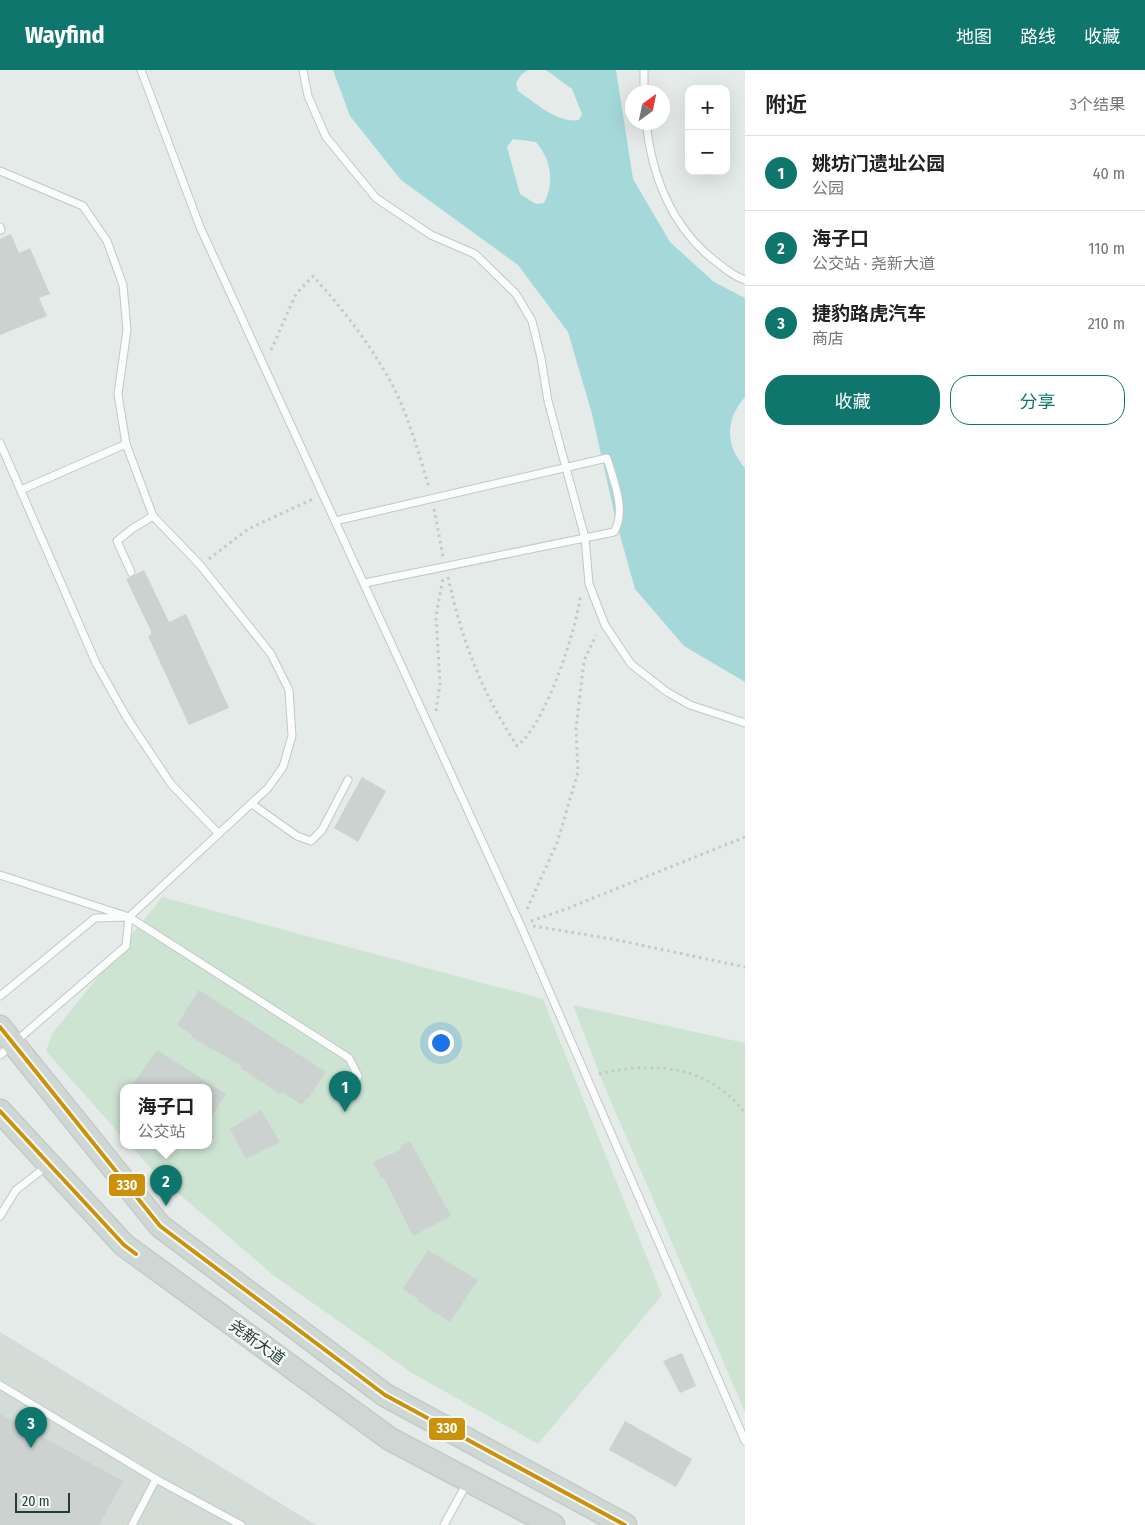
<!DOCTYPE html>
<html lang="zh">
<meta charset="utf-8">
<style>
body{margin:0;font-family:"Fira Sans Condensed","Noto Sans SC",sans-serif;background:#f6f6f6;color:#222}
.controls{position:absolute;right:15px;top:15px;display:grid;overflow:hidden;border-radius:10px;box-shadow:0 5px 20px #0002}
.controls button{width:45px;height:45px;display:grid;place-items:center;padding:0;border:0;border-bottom:1px solid #e0e0e0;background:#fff;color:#222;font:25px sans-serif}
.compass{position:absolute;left:625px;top:15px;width:45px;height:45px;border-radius:50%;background:#fff;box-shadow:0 5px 20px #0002;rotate:33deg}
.scale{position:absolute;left:15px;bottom:12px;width:55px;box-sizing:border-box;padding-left:5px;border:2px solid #223f34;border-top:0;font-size:14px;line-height:18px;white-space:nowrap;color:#223f34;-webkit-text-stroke:4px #f4f9f6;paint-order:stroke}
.you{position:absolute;left:440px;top:972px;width:18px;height:18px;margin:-12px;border:4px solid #fff;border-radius:50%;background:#1a73e8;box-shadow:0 0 0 8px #1a73e833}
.badge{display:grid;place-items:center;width:32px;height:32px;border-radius:50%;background:#0f766e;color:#fff;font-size:16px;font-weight:700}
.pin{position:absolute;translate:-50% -41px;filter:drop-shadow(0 1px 2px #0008)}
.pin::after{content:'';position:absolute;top:26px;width:18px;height:15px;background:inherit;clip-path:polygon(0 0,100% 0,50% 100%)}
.popup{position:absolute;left:120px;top:1014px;width:92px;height:65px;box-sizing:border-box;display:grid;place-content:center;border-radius:10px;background:#fff;filter:drop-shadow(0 1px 4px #0005);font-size:16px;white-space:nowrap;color:#767676}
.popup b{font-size:19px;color:#222}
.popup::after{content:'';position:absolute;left:50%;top:100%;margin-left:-10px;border:10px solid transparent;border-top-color:#fff}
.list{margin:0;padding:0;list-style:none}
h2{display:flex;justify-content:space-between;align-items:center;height:65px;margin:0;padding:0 20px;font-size:21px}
h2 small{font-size:16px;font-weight:400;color:#767676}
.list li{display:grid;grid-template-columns:32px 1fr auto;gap:15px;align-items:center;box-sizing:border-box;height:75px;padding:0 20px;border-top:1px solid #e0e0e0}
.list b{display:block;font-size:19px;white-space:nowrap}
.list p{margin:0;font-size:16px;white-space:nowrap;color:#767676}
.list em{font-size:16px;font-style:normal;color:#767676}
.actions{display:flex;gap:10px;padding:15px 20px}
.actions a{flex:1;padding:11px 0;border:1px solid #0f766e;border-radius:20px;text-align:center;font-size:18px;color:#0f766e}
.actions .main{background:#0f766e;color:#fff}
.map{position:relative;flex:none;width:745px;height:1455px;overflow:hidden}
header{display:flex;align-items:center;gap:30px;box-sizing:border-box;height:70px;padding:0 25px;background:#0f766e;color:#fff}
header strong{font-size:24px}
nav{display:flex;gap:28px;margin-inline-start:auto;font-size:18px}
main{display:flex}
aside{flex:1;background:#fff}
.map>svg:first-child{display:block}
.built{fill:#d3dcd7}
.green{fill:#cee4d3}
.water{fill:#a5d9d9;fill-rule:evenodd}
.building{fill:#ccd2cf}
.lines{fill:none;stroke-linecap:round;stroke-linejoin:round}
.lane-casing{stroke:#c2c8c5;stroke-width:9}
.primary-casing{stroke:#c1cac7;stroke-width:25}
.path{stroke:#c1cbc6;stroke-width:3;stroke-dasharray:2.5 4;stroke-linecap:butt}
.lane{stroke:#fbfcfc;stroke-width:7}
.primary{stroke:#ced7d3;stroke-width:22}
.bus-1-casing{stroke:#f4f9f6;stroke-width:8}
.bus-1{stroke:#cc910a;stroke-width:4}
.labels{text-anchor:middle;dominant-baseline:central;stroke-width:5;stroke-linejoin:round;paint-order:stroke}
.street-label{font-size:16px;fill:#223f34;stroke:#f4f9f6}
.line-badge{stroke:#f4f9f6;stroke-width:2}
.badge-label{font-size:14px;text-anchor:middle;font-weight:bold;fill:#fff}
</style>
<header>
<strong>Wayfind</strong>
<nav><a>地图</a><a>路线</a><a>收藏</a></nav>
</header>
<main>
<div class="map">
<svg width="745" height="1455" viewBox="0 0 745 1455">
<rect width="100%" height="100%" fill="#e5ebe8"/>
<polygon class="built" points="0,1262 316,1455 0,1455"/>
<g class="green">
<polygon points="162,827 543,929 662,1225 538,1374 412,1303 273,1205 156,1104 130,1075 208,1075 208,1017 124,1017 123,1068 46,981 52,964"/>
<polygon points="573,935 745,973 745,1342 603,1013"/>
</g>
<path class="water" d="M333,0H528L521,5L516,13L518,21C535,32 557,54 579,50L582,44L572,19L546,0H616L633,109L670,172L714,212L745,228V327C725,350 725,375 745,398V612L684,576L635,519L616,451L592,344L568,262L518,195L401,110L350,46ZM513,69L536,72C551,90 555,112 544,133L536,134L520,124L507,77Z"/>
<g class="building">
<polygon points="11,164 19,183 30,178 50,224 39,228 47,246 0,265 0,169"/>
<polygon points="144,500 169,552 186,544 229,638 189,655 148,566 151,565 151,561 126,509"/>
<polygon points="362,707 386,721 358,772 334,758"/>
<polygon points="199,920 326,1002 308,1029 306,1028 302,1035 282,1022 280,1024 240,998 242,996 191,967 192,965 177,955"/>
<polygon points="157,980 226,1024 208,1052 208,1017 131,1017"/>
<polygon points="261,1040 280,1072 246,1089 230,1059"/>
<polygon points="410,1071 451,1146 413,1166 384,1108 381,1107 373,1092 400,1080 401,1076"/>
<polygon points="428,1180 478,1210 450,1252 417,1231 418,1229 403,1219"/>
<polygon points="682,1283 696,1316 680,1323 663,1291"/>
<polygon points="0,1344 123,1411 99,1455 0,1455"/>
<polygon points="625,1351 692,1389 676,1417 609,1380"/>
</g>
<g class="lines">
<defs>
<g id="lane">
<polyline points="141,0 200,157 520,854 745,1371"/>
<polyline points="303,0 308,26 326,67 376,128 431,165 475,184 516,224 532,251 541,288 548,331 585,468 589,514 605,555 631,594 667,622 690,635 745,653"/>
<polyline points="644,22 644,0"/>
<path d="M646,52C652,108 673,160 719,194C728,201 735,207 745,210"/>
<polyline points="0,101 83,136 107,171 123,215 127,260 118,324 126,374 153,446 200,495 271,584 289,620 292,666 283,697 268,718 129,847 0,805"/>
<polyline points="0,157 1,160"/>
<polyline points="0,373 96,593 127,648 171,714 218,763"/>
<polyline points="21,420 126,374"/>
<path d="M335,451L607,388C613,409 627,441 614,462L365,513"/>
<polyline points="131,502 117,471 132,459 153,446"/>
<polyline points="252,734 297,766 311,771 322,760 348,710"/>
<polyline points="0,926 95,848 129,847 349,988 358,1006 352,1028"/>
<polyline points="0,985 126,876 129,847"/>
<polyline points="0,1146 16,1120 47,1096"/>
<polyline points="0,1315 156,1409 241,1455"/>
<polyline points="132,1455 156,1409"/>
<polyline points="444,1455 467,1413"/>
</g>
<g id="primary">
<polyline points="0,957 160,1156 385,1325 625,1455"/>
<polyline points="0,1041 124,1175 390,1369 553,1455"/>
</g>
</defs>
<use href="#lane" class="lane-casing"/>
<use href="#primary" class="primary-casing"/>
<g class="path">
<path d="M271,280L296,224L313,206C341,237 367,270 388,307C406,338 419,383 429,418"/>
<polyline points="434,439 443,487"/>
<polyline points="209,489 248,459 313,429"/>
<path d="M448,507C463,574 480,618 517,676C545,655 576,562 580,527"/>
<polyline points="436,641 440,614 436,546 443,508"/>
<polyline points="527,839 557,773 578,702 576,659 584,591 596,565"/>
<polyline points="531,851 566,839 745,767"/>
<polyline points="533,856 612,869 745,897"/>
<path d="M599,1004C653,991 709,995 745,1043"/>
</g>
<use href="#lane" class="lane"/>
<use href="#primary" class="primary"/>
<defs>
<g id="bus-1">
<polyline points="0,957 160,1156 385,1325 625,1455"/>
<polyline points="0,1041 124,1175 136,1184"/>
</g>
</defs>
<use href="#bus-1" class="bus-1-casing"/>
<use href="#bus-1" class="bus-1"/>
</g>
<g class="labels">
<g class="street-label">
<text transform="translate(257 1272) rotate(36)">尧新大道</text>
</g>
</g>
<g class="line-badge">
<rect x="108" y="1103" width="38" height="24" rx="5" fill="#cc910a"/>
<rect x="428" y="1347" width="38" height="24" rx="5" fill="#cc910a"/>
</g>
<g class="badge-label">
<text x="127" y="1120">330</text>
<text x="447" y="1363">330</text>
</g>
</svg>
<div class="controls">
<button>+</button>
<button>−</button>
</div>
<svg class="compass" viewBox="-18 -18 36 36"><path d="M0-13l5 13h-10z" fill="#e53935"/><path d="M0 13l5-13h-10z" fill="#767676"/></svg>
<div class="scale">20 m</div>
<div class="you"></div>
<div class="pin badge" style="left:345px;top:1042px">1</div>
<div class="pin badge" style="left:166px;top:1136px">2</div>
<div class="popup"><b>海子口</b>公交站</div>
<div class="pin badge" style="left:31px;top:1378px">3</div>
</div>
<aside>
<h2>附近<small>3个结果</small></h2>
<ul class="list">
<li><span class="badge">1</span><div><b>姚坊门遗址公园</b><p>公园</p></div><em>40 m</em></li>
<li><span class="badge">2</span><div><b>海子口</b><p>公交站 · 尧新大道</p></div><em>110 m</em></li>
<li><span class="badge">3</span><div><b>捷豹路虎汽车</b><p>商店</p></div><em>210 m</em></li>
</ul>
<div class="actions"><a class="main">收藏</a><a>分享</a></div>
</aside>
</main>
